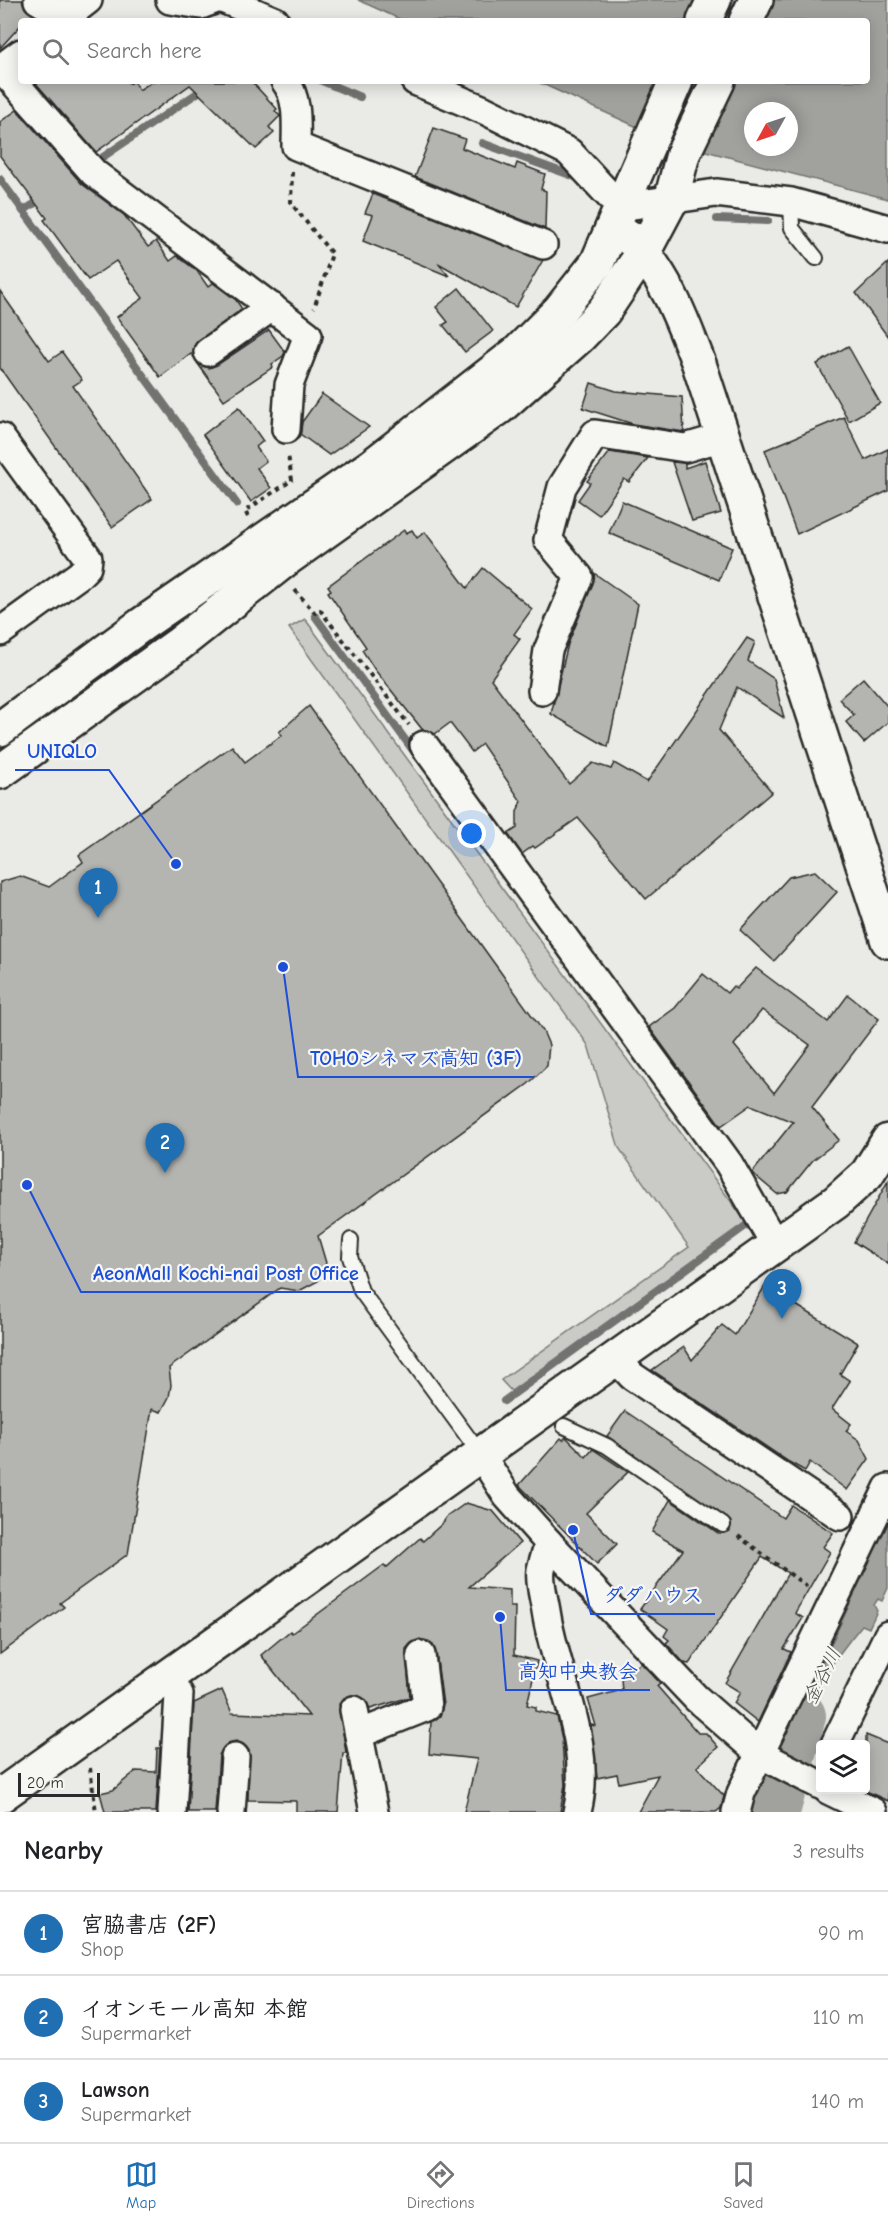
<!DOCTYPE html>
<meta charset="utf-8">
<style>
body{margin:0;font-family:"Comic Neue","Klee One",sans-serif;background:#f2f2f2;color:#202124}
.controls{position:absolute;right:18px;bottom:18px;display:grid;overflow:hidden;border-radius:6px;box-shadow:0 3px 15px #0003}
.controls button{width:54px;height:54px;display:grid;place-items:center;padding:0;border:0;border-bottom:2px solid #e0e0e0;background:#fff;color:#202124;font:30px sans-serif}
.compass{position:absolute;left:744px;top:102px;width:54px;height:54px;border-radius:50%;background:#fff;box-shadow:0 3px 15px #0003;rotate:230deg}
.scale{position:absolute;left:18px;bottom:15px;width:82px;box-sizing:border-box;padding-left:6px;border:3px solid #2b2b2b;border-top:0;font-size:16px;line-height:21px;white-space:nowrap;color:#2b2b2b;-webkit-text-stroke:4px #f6f6f2;paint-order:stroke}
.you{position:absolute;left:472px;top:834px;width:21px;height:21px;margin:-15px;border:4px solid #fff;border-radius:50%;background:#1a73e8;box-shadow:0 0 0 9px #1a73e833}
.badge{display:grid;place-items:center;width:39px;height:39px;border-radius:50%;background:#1f6fb2;color:#fff;font-size:20px;font-weight:700}
.pin{position:absolute;translate:-50% -50px;filter:drop-shadow(0 2px 3px #0008)}
.pin::after{content:'';position:absolute;top:32px;width:21px;height:18px;background:inherit;clip-path:polygon(0 0,100% 0,50% 100%)}
.list{margin:0;padding:0;list-style:none}
h2{display:flex;justify-content:space-between;align-items:center;height:78px;margin:0;padding:0 24px;font-size:26px}
h2 small{font-size:20px;font-weight:400;color:#757577}
.list li{display:grid;grid-template-columns:39px 1fr auto;gap:18px;align-items:center;box-sizing:border-box;height:84px;padding:0 24px;border-top:2px solid #e0e0e0}
.list b{display:block;font-size:22px;white-space:nowrap}
.list p{margin:0;font-size:20px;white-space:nowrap;color:#757577}
.list em{font-size:20px;font-style:normal;color:#757577}
.icon{flex:none;width:33px;height:33px;fill:none;stroke:currentColor;stroke-width:2;stroke-linecap:round;stroke-linejoin:round}
.map{position:relative;flex:none;width:888px;height:1812px;overflow:hidden}
.search{position:absolute;background:#fff;box-shadow:0 3px 15px #0003;left:18px;right:18px;top:18px;height:66px;display:flex;align-items:center;gap:15px;box-sizing:border-box;padding:0 21px;border-radius:6px;color:#757577;font-size:22px}
.sheet{height:330px;background:#fff}
nav{display:flex;justify-content:space-around;align-items:center;box-sizing:border-box;height:84px;border-top:2px solid #e0e0e0;background:#fff;font-size:16px;color:#757577}
nav a{display:grid;justify-items:center;gap:3px}
nav .on{color:#1f6fb2}
.map>svg:first-child{display:block}
.green{fill:#cacac7;stroke:#7a7a79;stroke-width:1.5}
.water{fill:#a1a19e;stroke:#727270;stroke-width:1.5;fill-rule:evenodd}
.lines{fill:none;stroke-linecap:round;stroke-linejoin:round}
.stream{stroke:#727270;stroke-width:8}
.river{stroke:#a1a19e;stroke-width:50}
.building{fill:#b4b4b1;stroke:#2b2b2b;stroke-width:1.5;fill-rule:evenodd}
.service-casing{stroke:#2b2b2b;stroke-width:18}
.minor-casing{stroke:#2b2b2b;stroke-width:32}
.tertiary-casing{stroke:#2b2b2b;stroke-width:38}
.path{stroke:#2b2b2b;stroke-width:4;stroke-dasharray:4.5 4.5;stroke-linecap:butt}
.service{stroke:#f6f6f2;stroke-width:14}
.minor{stroke:#f6f6f2;stroke-width:27}
.tertiary{stroke:#f6f6f2;stroke-width:33}
.labels{text-anchor:middle;dominant-baseline:central;stroke-width:4.5;stroke-linejoin:round;paint-order:stroke}
.water-label{font-size:20px;font-style:italic;fill:#545453;stroke:#f6f6f2}
.leader{fill:none;stroke:#1d4ed8;stroke-width:2}
.callout-dot{fill:#1d4ed8;stroke:#f6f6f2;stroke-width:2}
.callout-label{font-size:20px;text-anchor:middle;font-weight:bold;fill:#1d4ed8;stroke:#f6f6f2;stroke-width:4.5;stroke-linejoin:round;paint-order:stroke}
</style>
<div class="map">
<svg width="888" height="1812" viewBox="0 0 888 1812">
<rect width="100%" height="100%" fill="#eaeae6"/>
<filter id="ink" filterUnits="userSpaceOnUse"><feTurbulence type="fractalNoise" baseFrequency=".0167" numOctaves="2"/><feDisplacementMap in="SourceGraphic" scale="12" xChannelSelector="R" yChannelSelector="G"/><feConvolveMatrix kernelMatrix="1 2 1 2 8 2 1 2 1" color-interpolation-filters="sRGB"/></filter>
<g filter="url(#ink)">
<polygon class="green" points="305,619 746,1222 511,1391 501,1380 689,1247 619,1148 588,1045 289,628"/>
<g class="water">
<path d="M358,0H888V199L668,141L536,81H867V21H404ZM753,111H789V147H753Z"/>
<path d="M888,1521V1588L882,1601L878,1599L874,1605L877,1611L869,1628L862,1625C843,1648 810,1691 803,1721C800,1734 805,1749 802,1763L783,1753L791,1731Z"/>
</g>
<g class="lines">
<g class="stream">
<polyline points="322,81 360,97"/>
<polyline points="482,143 584,180"/>
<polyline points="0,179 237,504"/>
<polyline points="66,182 215,81"/>
<polyline points="23,211 43,198"/>
<polyline points="717,219 768,221"/>
<polyline points="315,616 417,756"/>
<polyline points="504,1401 751,1222 748,1217"/>
</g>
<polyline class="river" points="775,1812 801,1716"/>
</g>
<g class="building">
<polygon points="0,0 22,0 25,8 38,18 36,21 21,21 21,25 0,48"/>
<polygon points="34,81 134,81 139,90 153,81 251,81 277,109 275,111 280,116 269,127 274,133 256,149 190,85 96,152"/>
<polygon points="17,110 82,184 124,215 148,247 156,241 170,261 177,256 197,271 208,287 213,283 236,300 242,309 199,340 194,346 194,357 191,354 160,377 117,317 143,298 116,261 88,280 44,220 47,218 0,156 0,122"/>
<polygon points="434,128 465,139 462,148 515,169 517,163 545,174 541,189 546,191 545,229 415,177"/>
<polygon points="373,194 543,260 516,307 438,263 449,276 363,241 373,215 365,213"/>
<polygon points="888,263 888,337 856,293"/>
<polygon points="459,288 493,331 465,352 443,325 448,322 436,307"/>
<polygon points="0,291 49,361 62,352 82,380 73,386 152,499 112,527 0,368"/>
<polygon points="269,330 285,352 283,356 272,364 273,367 224,400 198,364 209,368 217,365"/>
<polygon points="848,346 880,403 849,421 817,364"/>
<polygon points="591,383 616,391 682,397 684,432 633,424 583,408"/>
<polygon points="322,394 369,427 329,455 300,434 302,422"/>
<polygon points="239,407 263,441 256,447 266,461 257,468 271,488 251,502 203,435"/>
<polygon points="844,417 865,460 888,449 888,491 797,534 765,450"/>
<polygon points="610,452 648,458 629,482 624,479 599,515 578,500 590,483 587,481"/>
<polygon points="705,461 721,513 692,521 672,462 685,463 685,468"/>
<polygon points="622,501 732,548 719,580 609,533"/>
<polygon points="404,530 406,533 412,530 417,538 425,532 467,588 483,568 532,609 514,634 520,639 491,679 569,784 593,763 611,769 614,763 647,782 747,638 755,642 748,661 774,679 784,718 737,687 719,730 772,792 646,899 578,818 535,848 533,846 522,854 508,834 517,828 517,812 521,801 482,744 472,752 450,723 435,734 422,729 375,670 362,650 366,647 328,592 331,590 328,586"/>
<polygon points="594,573 638,604 608,747 551,714 568,644 593,583"/>
<polygon points="863,678 888,707 888,722 864,743 846,722 854,715 839,699"/>
<polygon points="309,706 543,1031 549,1045 547,1066 528,1084 318,1236 326,1263 318,1281 299,1291 280,1288 169,1368 171,1385 169,1397 161,1412 152,1409 128,1554 60,1603 64,1607 0,1654 0,882 20,876 49,887 83,862 79,855 232,746 245,762 282,735 279,732"/>
<polygon points="815,871 837,892 774,961 740,930 789,877"/>
<path d="M756,968L828,1022L848,995L879,1019L812,1107L839,1140L813,1160L787,1192L777,1194L752,1173L793,1122L751,1105L721,1126L649,1027L675,1008L703,974L727,993L733,986L736,989ZM762,1010L810,1045L774,1093L734,1045Z"/>
<polygon points="888,1181 888,1264 854,1242"/>
<polygon points="765,1286 858,1343 840,1374 850,1381 832,1409 851,1424 846,1431 859,1440 869,1459 847,1490 810,1462 805,1471 789,1462 652,1370 684,1347 692,1360 722,1325 735,1335"/>
<polygon points="625,1411 783,1518 791,1505 833,1533 823,1547 830,1552 795,1613 803,1618 784,1649 791,1652 758,1722 734,1703 740,1692 725,1683 788,1573 762,1557 689,1664 684,1663 666,1643 669,1640 664,1636 668,1629 640,1609 683,1550 652,1532 670,1500 718,1533 730,1531 731,1522 607,1436"/>
<polygon points="566,1437 586,1457 593,1449 628,1472 586,1513 617,1544 597,1564 519,1485 561,1438 563,1440"/>
<polygon points="466,1503 493,1511 520,1543 469,1587 510,1590 510,1607 515,1607 514,1655 537,1661 527,1705 536,1707 536,1711 557,1716 562,1739 565,1785 560,1812 464,1812 477,1759 429,1754 431,1722 440,1716 443,1705 436,1653 433,1645 420,1639 411,1643 406,1649 410,1697 370,1709 365,1699 352,1695 344,1698 339,1704 346,1753 343,1753 338,1812 296,1812 296,1801 248,1800 249,1751 243,1744 236,1741 228,1743 219,1755 215,1812 188,1812 194,1703 222,1690 232,1713 309,1716 261,1655 290,1631 292,1633 384,1565 386,1568 420,1538 423,1541 444,1522 445,1518"/>
<polygon points="641,1663 660,1683 657,1686 698,1733 706,1733 718,1747 697,1767 724,1796 721,1808 716,1812 638,1812 658,1775 619,1783 617,1774 597,1778 591,1725 596,1726 588,1699 622,1690 621,1679"/>
<polygon points="866,1735 888,1744 888,1801 866,1791"/>
<polygon points="157,1748 160,1748 156,1812 105,1812 100,1793 113,1790 136,1771 156,1772"/>
</g>
<g class="lines">
<defs>
<g id="service">
<polyline points="791,202 792,228 816,258"/>
<polyline points="351,1240 350,1257 361,1291 481,1455"/>
<polyline points="564,1426 607,1446 723,1525"/>
</g>
<g id="minor">
<polyline points="38,0 67,17"/>
<polyline points="170,0 201,5 214,0"/>
<polyline points="225,0 275,21"/>
<polyline points="61,21 88,0"/>
<polyline points="1,68 94,173 308,335 289,385 286,429"/>
<polyline points="0,69 21,53"/>
<path d="M285,81C299,99 296,125 296,146L543,245"/>
<polyline points="415,81 484,110 569,152 620,207 716,193 791,202 888,229"/>
<polyline points="208,352 272,307"/>
<polyline points="0,437 88,558 87,567 79,575 0,632"/>
<polyline points="542,691 548,650 579,577 548,540 562,487 595,434 685,448 723,437"/>
<polyline points="424,745 729,1164 776,1246"/>
<polyline points="618,1361 632,1376 840,1516"/>
<polyline points="481,1455 507,1496 549,1543 696,1698 760,1754 820,1785"/>
<path d="M549,1543C546,1552 543,1561 541,1570C539,1582 544,1598 546,1611C556,1678 594,1743 577,1812"/>
<polyline points="167,1676 179,1694 172,1812"/>
<polyline points="354,1710 374,1812"/>
<polyline points="359,1734 427,1707 421,1655"/>
<polyline points="835,1744 888,1635"/>
<polyline points="828,1790 873,1812"/>
<polyline points="231,1812 235,1757"/>
<polyline points="736,1812 741,1793 888,1488"/>
</g>
<g id="tertiary">
<polyline points="704,21 714,0"/>
<polyline points="746,21 756,0"/>
<path d="M629,237C665,273 681,317 699,364L888,941"/>
<polyline points="0,729 141,625 373,465 518,352 559,311 597,263 676,81"/>
<polyline points="0,772 179,644 285,560 500,407 579,337 604,311 644,251 671,200 683,154 718,81"/>
<path d="M0,1796C277,1596 559,1402 836,1202L867,1174L888,1141"/>
</g>
</defs>
<use href="#service" class="service-casing"/>
<use href="#minor" class="minor-casing"/>
<use href="#tertiary" class="tertiary-casing"/>
<g class="path">
<polyline points="128,81 134,83"/>
<polyline points="292,172 291,203 332,254 314,308"/>
<polyline points="248,517 245,511 292,480 288,455"/>
<polyline points="295,590 315,613 320,610 409,725"/>
<polyline points="738,1536 809,1588"/>
<polyline points="90,1768 96,1812"/>
</g>
<use href="#service" class="service"/>
<use href="#minor" class="minor"/>
<use href="#tertiary" class="tertiary"/>
</g>
</g>
<g class="labels">
<g class="water-label">
<text transform="translate(822 1676) rotate(-63)">金谷川</text>
</g>
</g>
<path class="leader" d="M176 864L109 770H15M283 967L298 1077H534M27 1185L81 1292H371M573 1530L591 1614H715M500 1617L506 1690H650"/>
<g class="callout-dot">
<circle cx="176" cy="864" r="6"/>
<circle cx="283" cy="967" r="6"/>
<circle cx="27" cy="1185" r="6"/>
<circle cx="573" cy="1530" r="6"/>
<circle cx="500" cy="1617" r="6"/>
</g>
<g class="callout-label">
<text x="62" y="758">UNIQLO</text>
<text x="416" y="1065">TOHOシネマズ高知 (3F)</text>
<text x="226" y="1280">AeonMall Kochi-nai Post Office</text>
<text x="653" y="1602">ダダハウス</text>
<text x="578" y="1678">高知中央教会</text>
</g>
</svg>
<div class="controls">
<button><svg class="icon" aria-label="layers" viewBox="0 0 24 24"><path d="M12 4l9 5-9 5-9-5zM3 14l9 5 9-5"/></svg></button>
</div>
<svg class="compass" viewBox="-18 -18 36 36"><path d="M0-13l5 13h-10z" fill="#e53935"/><path d="M0 13l5-13h-10z" fill="#757577"/></svg>
<div class="scale">20 m</div>
<div class="you"></div>
<div class="pin badge" style="left:98px;top:918px">1</div>
<div class="pin badge" style="left:165px;top:1173px">2</div>
<div class="pin badge" style="left:782px;top:1319px">3</div>
<div class="search"><svg class="icon" aria-label="search" viewBox="0 0 24 24"><circle cx="10" cy="10" r="6"/><path d="M15 15l6 6"/></svg>Search here</div>
</div>
<section class="sheet">
<h2>Nearby<small>3 results</small></h2>
<ul class="list">
<li><span class="badge">1</span><div><b>宮脇書店 (2F)</b><p>Shop</p></div><em>90 m</em></li>
<li><span class="badge">2</span><div><b>イオンモール高知 本館</b><p>Supermarket</p></div><em>110 m</em></li>
<li><span class="badge">3</span><div><b>Lawson</b><p>Supermarket</p></div><em>140 m</em></li>
</ul>
</section>
<nav>
<a class="on"><svg class="icon" aria-label="map" viewBox="0 0 24 24"><path d="M3 6l6-2 6 2 6-2v14l-6 2-6-2-6 2zM9 4v14M15 6v14"/></svg>Map</a>
<a><svg class="icon" aria-label="directions" viewBox="0 0 24 24"><path d="M12 3l9 9-9 9-9-9zM9 14v-3h6M13 9l2 2-2 2"/></svg>Directions</a>
<a><svg class="icon" aria-label="saved" viewBox="0 0 24 24"><path d="M7 4h10v16l-5-4-5 4z"/></svg>Saved</a>
</nav>
